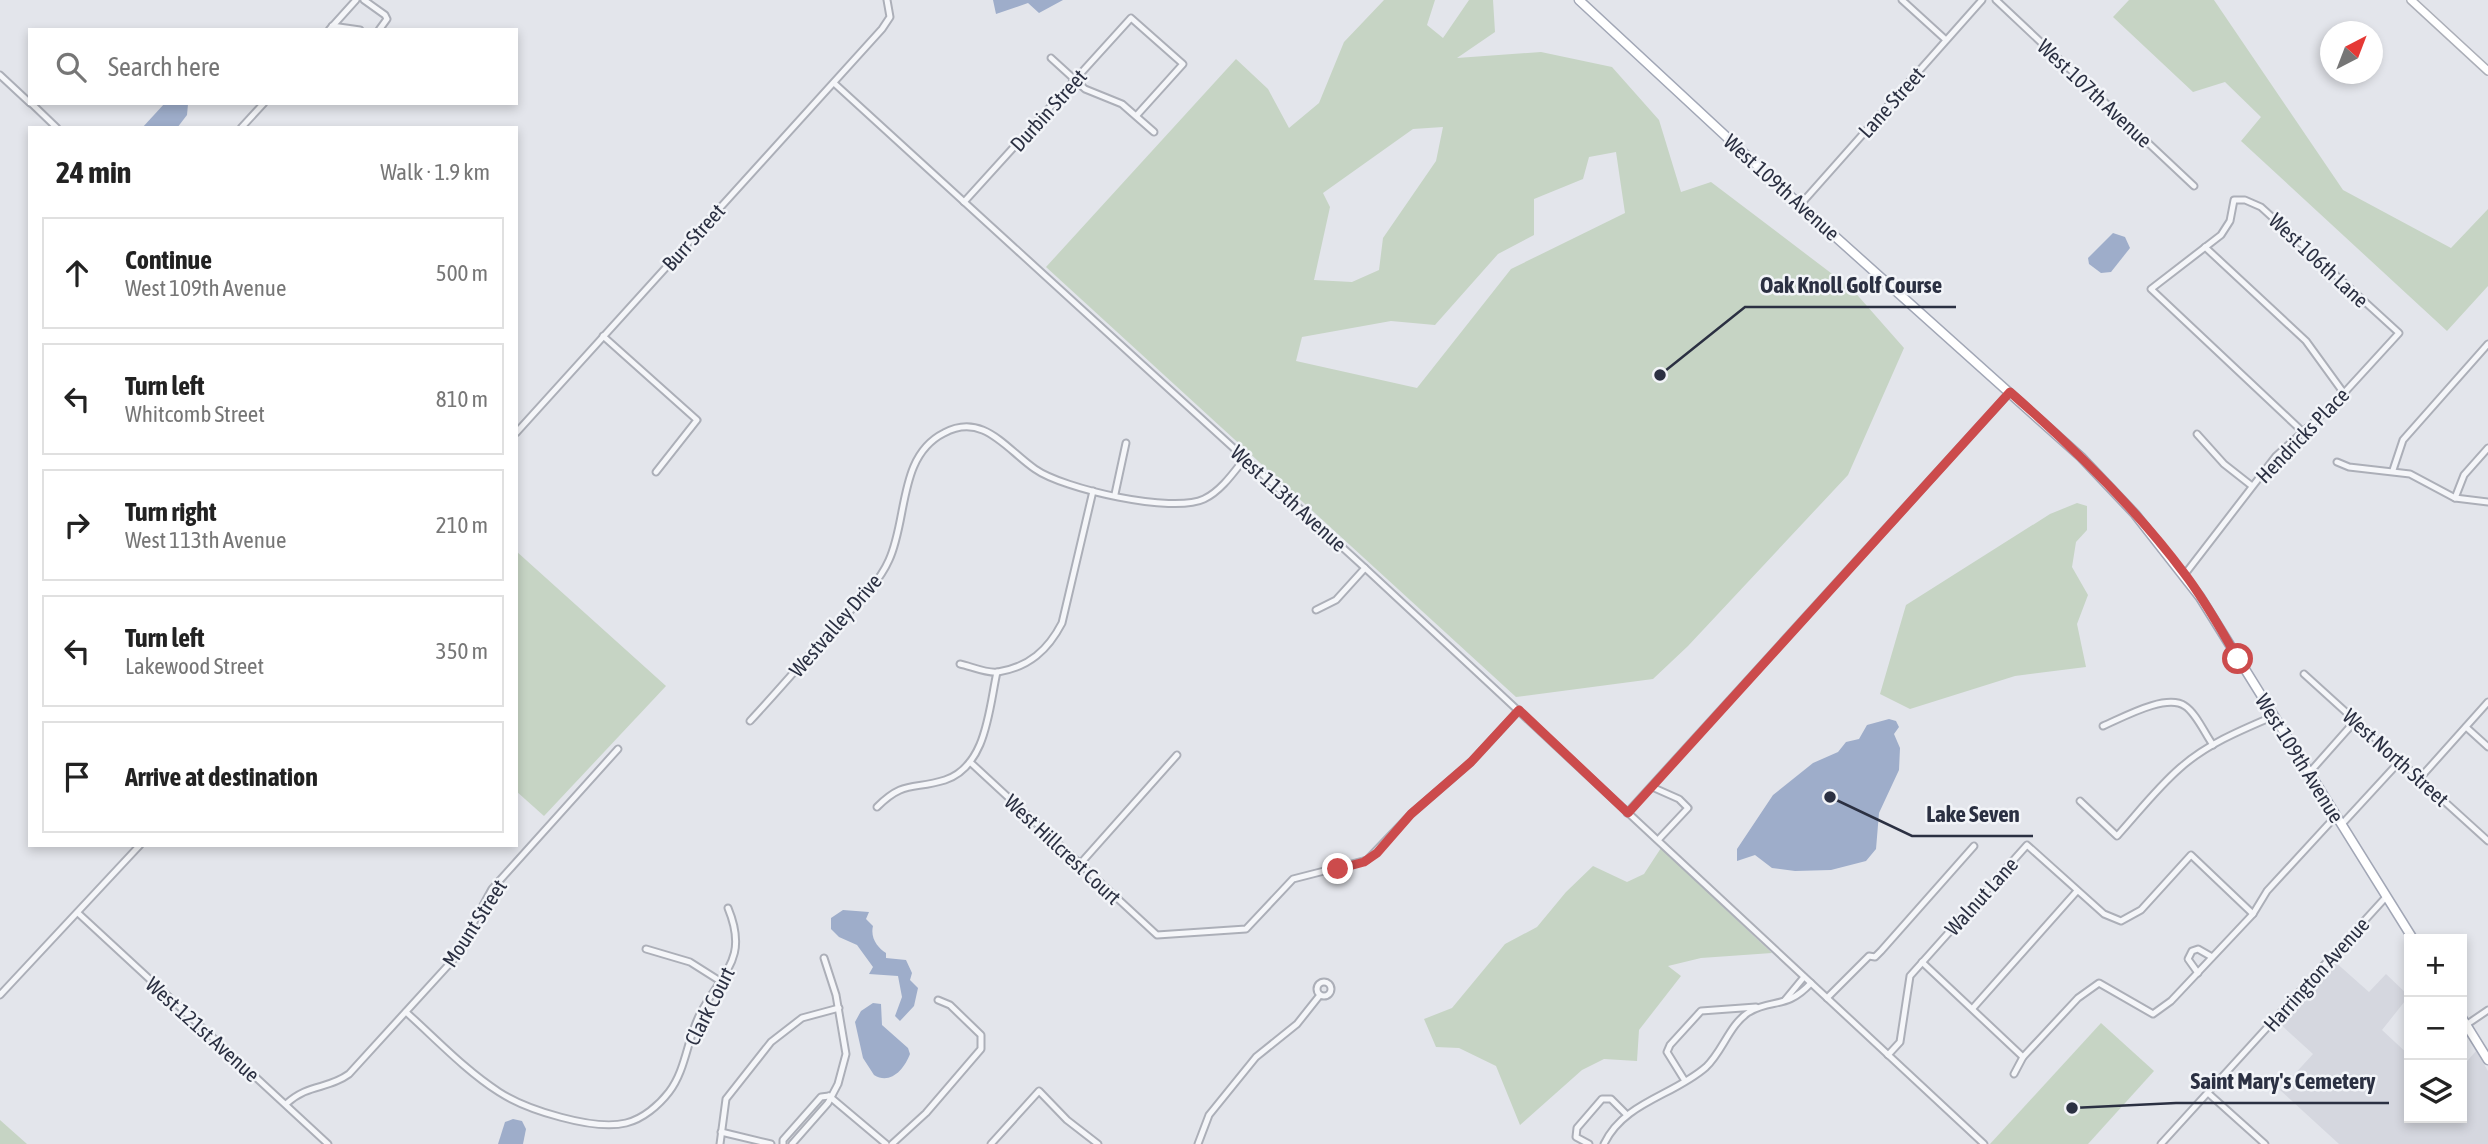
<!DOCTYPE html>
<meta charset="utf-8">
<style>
body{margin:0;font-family:"Asap Condensed",sans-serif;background:#f2f2f2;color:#222}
.controls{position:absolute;right:21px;bottom:21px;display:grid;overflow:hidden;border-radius:0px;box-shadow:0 4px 10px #0003}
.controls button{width:63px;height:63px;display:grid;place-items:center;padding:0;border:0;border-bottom:2px solid #e0e0e0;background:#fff;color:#222;font:35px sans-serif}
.compass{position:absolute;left:2320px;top:21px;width:63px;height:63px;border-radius:50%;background:#fff;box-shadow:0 4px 10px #0003;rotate:42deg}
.stop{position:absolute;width:21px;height:21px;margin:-16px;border:5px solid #cc4b4c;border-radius:50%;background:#fff}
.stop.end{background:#cc4b4c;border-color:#fff;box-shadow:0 2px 7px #0008}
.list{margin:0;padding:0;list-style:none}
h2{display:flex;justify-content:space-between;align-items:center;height:91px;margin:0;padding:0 28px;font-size:30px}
h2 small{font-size:23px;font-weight:400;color:#767676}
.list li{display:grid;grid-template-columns:46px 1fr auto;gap:21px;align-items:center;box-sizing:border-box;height:112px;margin:0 14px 14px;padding:0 14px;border:2px solid #e0e0e0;border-radius:0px}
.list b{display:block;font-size:26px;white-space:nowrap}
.list p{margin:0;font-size:23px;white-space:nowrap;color:#767676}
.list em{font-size:23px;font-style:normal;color:#767676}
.icon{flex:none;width:38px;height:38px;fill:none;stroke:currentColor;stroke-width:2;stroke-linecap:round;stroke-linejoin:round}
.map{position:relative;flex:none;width:2488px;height:1144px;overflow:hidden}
.search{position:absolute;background:#fff;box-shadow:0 4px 10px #0003;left:28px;top:28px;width:490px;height:77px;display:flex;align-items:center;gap:18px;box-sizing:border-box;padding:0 24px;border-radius:0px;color:#767676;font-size:26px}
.panel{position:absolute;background:#fff;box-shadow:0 4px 10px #0003;left:28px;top:126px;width:490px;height:721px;border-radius:0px}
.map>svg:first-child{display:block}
.built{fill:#d5d7df}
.green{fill:#c6d4c4;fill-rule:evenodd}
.water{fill:#9eadca}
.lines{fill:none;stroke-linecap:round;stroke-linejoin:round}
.street-casing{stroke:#acafb8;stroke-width:9}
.secondary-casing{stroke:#acafb8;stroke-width:10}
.primary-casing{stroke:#a2a7b6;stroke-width:11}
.street{stroke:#f5f6f9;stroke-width:5}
.secondary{stroke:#fff;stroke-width:7}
.primary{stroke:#fff;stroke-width:8}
.route{stroke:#cc4b4c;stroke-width:9}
.labels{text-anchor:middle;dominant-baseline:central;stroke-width:5;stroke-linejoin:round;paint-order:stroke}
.street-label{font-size:21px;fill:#2b3042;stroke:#f2f4f8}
.leader{fill:none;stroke:#2b3042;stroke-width:2.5}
.callout-dot{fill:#2b3042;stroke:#f2f4f8;stroke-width:2.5}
.callout-label{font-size:23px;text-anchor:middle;font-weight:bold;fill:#2b3042;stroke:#f2f4f8;stroke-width:5;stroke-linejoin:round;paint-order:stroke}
</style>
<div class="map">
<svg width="2488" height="1144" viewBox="0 0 2488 1144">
<rect width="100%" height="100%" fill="#e3e5eb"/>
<polygon class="built" points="2334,961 2369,992 2386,974 2409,996 2382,1030 2409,1055 2409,1118 2462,1118 2462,1067 2476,1051 2488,1071 2488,1144 2339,1144 2280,1090 2313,1054 2279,1023"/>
<g class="green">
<path d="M1384,0H1435L1427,25L1443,38L1469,0H1493L1495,32L1457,58L1541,52L1612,67L1659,120L1681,192L1711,182L1852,289L1904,348L1848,475L1688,646L1653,679L1516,697L1046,267L1236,59L1268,89L1289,128L1319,103L1344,42ZM1443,127L1436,161L1383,238L1379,270L1352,282L1314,280L1330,207L1323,193L1413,129ZM1616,152L1625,213L1511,269L1417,388L1296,361L1302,337L1391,321L1435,325L1498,254L1534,235V199L1583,179L1589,157Z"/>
<polygon points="2129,0 2214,0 2343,190 2451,248 2488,209 2488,286 2447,331 2241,141 2261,117 2225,82 2193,92 2113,17"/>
<polygon points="2077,503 2087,506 2087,530 2076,542 2072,567 2088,595 2077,624 2086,667 2015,676 1910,709 1880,694 1906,605 2050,514"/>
<polygon points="516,551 666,686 544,816 516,791"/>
<polygon points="1661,848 1772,953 1701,958 1668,966 1681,976 1639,1030 1637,1061 1604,1059 1582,1070 1520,1125 1496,1066 1459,1048 1436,1047 1424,1019 1452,1008 1505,944 1537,927 1566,892 1593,866 1627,882 1644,874"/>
<polygon points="2101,1023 2154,1071 2088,1144 1990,1144"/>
<polygon points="0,1120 27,1144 0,1144"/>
</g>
<g class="water">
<polygon points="993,0 1063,0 1039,13 1028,3 996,14"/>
<polygon points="165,103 188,104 187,115 177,128 142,128"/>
<polygon points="2113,233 2125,237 2130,248 2111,272 2101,273 2089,264 2088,258"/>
<polygon points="1889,719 1896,721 1899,727 1894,734 1900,748 1899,770 1879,813 1876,849 1866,861 1831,870 1795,871 1772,868 1755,855 1737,861 1737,849 1773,795 1813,763 1838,752 1846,742 1859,739 1867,725"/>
<path d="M843,910L869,912L866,919L873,926C870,938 878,948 886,953V958L906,960L912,973L910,980L918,988L914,1006L900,1021L895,1016L902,997L898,976L869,974L873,967L857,945L839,937L831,929V918Z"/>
<path d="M873,1003L881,1004L882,1025L908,1048L910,1054C904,1070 890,1085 874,1075L863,1058L855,1022L861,1011Z"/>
<polygon points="513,1119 522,1121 526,1129 523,1144 498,1144 505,1122"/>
</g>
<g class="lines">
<defs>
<g id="street">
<polyline points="364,0 385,15 387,19 379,30"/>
<polyline points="1902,0 1946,40"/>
<polyline points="1996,0 2194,186"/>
<polyline points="332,26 360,30"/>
<polyline points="329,30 356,0"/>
<polyline points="1051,58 1085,89 1122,104 1154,132"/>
<polyline points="0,75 30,103"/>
<polyline points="834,83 1365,568 1984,1144"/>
<polyline points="31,103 57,128"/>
<polyline points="241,128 264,103"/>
<polyline points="964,202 1131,18 1183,64 1137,115"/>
<polyline points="1800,205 1982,0"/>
<polyline points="2205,247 2306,341 2343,392"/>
<polyline points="603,336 697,420 656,472"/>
<polyline points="516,433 882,29 890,17 887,0"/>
<polyline points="2197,434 2224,464 2252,486"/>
<polyline points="2337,462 2349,467 2410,474 2455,498 2488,502"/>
<polyline points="2393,470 2403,440 2488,344"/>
<polyline points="1115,494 1126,443"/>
<polyline points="2455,498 2464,475 2488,448"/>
<polyline points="2185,574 2276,456 2334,404 2399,333 2261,207 2245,200 2234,200 2230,221 2221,235 2151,289 2303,432"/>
<polyline points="1316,610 1336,600 1365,568"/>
<path d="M960,664C970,666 988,674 998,672C1029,667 1048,650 1062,623L1093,491"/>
<polyline points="2304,674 2488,841"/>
<path d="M750,721C778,691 804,660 832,630C851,609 877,587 889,560C908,519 898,456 944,433C983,412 1006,449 1035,469C1063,489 1173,514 1204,499C1221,491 1234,472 1245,458"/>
<path d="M2103,726C2122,718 2166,693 2185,706C2196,713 2205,734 2213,745"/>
<polyline points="2466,727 2488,747"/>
<polyline points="970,762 1157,935 1246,929 1293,879 1367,860 1411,814 1471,762 1519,710"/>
<polyline points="2309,773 2356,720"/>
<polyline points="2420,778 2488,702"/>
<polyline points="1652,787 1679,799 1688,808 1658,840"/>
<path d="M2080,801L2117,836C2137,814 2157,788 2180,768C2207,744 2241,730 2274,716"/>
<path d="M877,807C904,780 913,790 945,780C987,766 989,708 997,672"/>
<polyline points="1627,813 2010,392"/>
<polyline points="2342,824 2400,761"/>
<polyline points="1080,864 1177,755"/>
<polyline points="78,913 328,1144"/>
<polyline points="646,949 690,962 720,981"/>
<polyline points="1922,962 2023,1057 2014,1074"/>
<polyline points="2198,973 2188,959 2192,951 2198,949 2212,957"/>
<circle cx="1324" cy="989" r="7"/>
<polyline points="0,995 140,845"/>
<polyline points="1827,998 1869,956 1875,957 1881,951 1974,846"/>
<polyline points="1785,1000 1804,977"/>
<polyline points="1973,1008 2077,891"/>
<path d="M406,1012C436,1039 465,1070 499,1092C527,1110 594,1131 626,1123C643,1119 659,1105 669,1092C686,1070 687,1039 700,1014C723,971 749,959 728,908"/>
<polyline points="2466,1025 2488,1010"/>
<polyline points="1888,1055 1900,1042 1910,976 2027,845 2104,914 2121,921 2141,910 2191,855 2253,914"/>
<polyline points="2023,1057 2078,998 2099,983 2153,1014 2171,1001 2253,914 2267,891 2336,816"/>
<polyline points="1685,1081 1667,1052 1670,1045 1701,1011 1756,1007"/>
<polyline points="2208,1093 2265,1144"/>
<polyline points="829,1096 886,1144"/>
<path d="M286,1104C309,1083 327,1090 349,1074L453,960L492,889L618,749"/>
<polyline points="721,1132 771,1144"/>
<polyline points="720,1144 726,1099 771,1042 802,1018 839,1008"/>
<polyline points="783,1144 783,1140 821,1097 829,1096"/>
<polyline points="792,1144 828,1103 838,1084 846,1054 836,995 824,958"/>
<polyline points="892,1144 926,1113 981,1049 981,1035 950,1005 938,1000"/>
<polyline points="991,1144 1039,1091 1067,1120 1098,1144"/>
<polyline points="1198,1144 1209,1115 1256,1057 1297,1024 1320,995"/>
<polyline points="1589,1144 1576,1137 1577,1128 1602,1099 1611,1099 1626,1114"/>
<path d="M1604,1144C1624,1102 1673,1096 1706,1067C1723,1051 1729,1025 1749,1012C1773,998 1786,1010 1811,983"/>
<polyline points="2161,1144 2386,897"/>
</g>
<polyline id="secondary" points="2411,0 2488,71"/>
<g id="primary">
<polyline points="1579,0 1800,205 2081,457 2135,514 2200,597 2413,939"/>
<polyline points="2462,1018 2488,1060"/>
</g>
</defs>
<use href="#street" class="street-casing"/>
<use href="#secondary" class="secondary-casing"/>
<use href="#primary" class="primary-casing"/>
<use href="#street" class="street"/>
<use href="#secondary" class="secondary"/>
<use href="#primary" class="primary"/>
</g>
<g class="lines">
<path class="route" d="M1338,869L1364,862L1377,853L1411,814L1471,762L1519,710L1628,813L2010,392C2073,447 2134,506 2184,573C2205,600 2221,630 2238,659"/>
</g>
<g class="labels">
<g class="street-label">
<text transform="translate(2095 93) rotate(43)">West 107th Avenue</text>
<text transform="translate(1891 102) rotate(-48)">Lane Street</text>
<text transform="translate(1048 110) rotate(-48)">Durbin Street</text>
<text transform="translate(1782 187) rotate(42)">West 109th Avenue</text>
<text transform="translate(693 237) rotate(-48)">Burr Street</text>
<text transform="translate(2319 260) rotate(43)">West 106th Lane</text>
<text transform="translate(2302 435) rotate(-46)">Hendricks Place</text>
<text transform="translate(1289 498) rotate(42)">West 113th Avenue</text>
<text transform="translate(835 625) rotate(-49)">Westvalley Drive</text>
<text transform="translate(2396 757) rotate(42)">West North Street</text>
<text transform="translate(2300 758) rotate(58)">West 109th Avenue</text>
<text transform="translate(1063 849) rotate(43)">West Hillcrest Court</text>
<text transform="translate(1981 896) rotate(-48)">Walnut Lane</text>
<text transform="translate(474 923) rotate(-57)">Mount Street</text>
<text transform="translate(2316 974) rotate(-48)">Harrington Avenue</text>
<text transform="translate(709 1006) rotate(-63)">Clark Court</text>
<text transform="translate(203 1029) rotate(42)">West 121st Avenue</text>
</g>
</g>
<path class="leader" d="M1660 375L1745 307H1956M1830 797L1912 836H2033M2072 1108L2176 1103H2389"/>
<g class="callout-dot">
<circle cx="1660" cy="375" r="7"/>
<circle cx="1830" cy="797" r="7"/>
<circle cx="2072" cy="1108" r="7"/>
</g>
<g class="callout-label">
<text x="1851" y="293">Oak Knoll Golf Course</text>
<text x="1973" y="822">Lake Seven</text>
<text x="2283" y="1089">Saint Mary's Cemetery</text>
</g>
</svg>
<div class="controls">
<button>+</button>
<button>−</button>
<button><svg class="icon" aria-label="layers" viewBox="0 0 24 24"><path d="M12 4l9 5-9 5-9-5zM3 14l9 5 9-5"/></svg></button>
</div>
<svg class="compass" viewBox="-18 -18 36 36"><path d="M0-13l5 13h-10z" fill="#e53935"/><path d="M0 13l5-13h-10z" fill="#767676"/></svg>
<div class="stop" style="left:2238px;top:659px"></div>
<div class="stop end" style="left:1338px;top:869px"></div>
<div class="search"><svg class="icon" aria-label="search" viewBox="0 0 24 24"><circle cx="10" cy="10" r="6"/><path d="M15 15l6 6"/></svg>Search here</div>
<section class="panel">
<h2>24 min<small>Walk · 1.9 km</small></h2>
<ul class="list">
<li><svg class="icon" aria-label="ahead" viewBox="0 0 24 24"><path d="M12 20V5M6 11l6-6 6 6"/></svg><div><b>Continue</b><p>West 109th Avenue</p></div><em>500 m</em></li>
<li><svg class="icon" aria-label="left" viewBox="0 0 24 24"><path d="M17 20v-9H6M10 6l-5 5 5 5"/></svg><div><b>Turn left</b><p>Whitcomb Street</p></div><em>810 m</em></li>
<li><svg class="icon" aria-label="right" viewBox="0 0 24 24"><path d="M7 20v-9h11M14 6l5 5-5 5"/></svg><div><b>Turn right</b><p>West 113th Avenue</p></div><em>210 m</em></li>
<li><svg class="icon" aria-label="left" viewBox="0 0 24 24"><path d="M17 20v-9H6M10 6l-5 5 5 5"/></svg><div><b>Turn left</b><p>Lakewood Street</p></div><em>350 m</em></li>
<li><svg class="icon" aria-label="arrive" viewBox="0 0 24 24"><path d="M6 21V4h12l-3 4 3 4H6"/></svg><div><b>Arrive at destination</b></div></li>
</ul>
</section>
</div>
